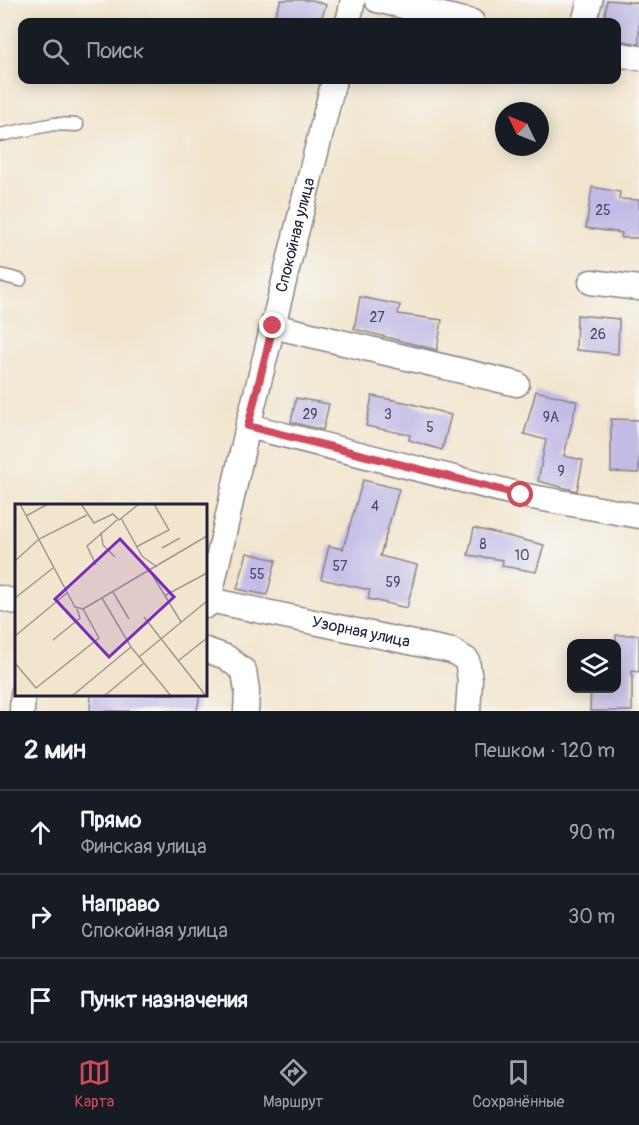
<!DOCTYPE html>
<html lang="ru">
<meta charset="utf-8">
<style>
body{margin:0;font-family:Pangolin,sans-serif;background:#242831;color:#f1f3f6}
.controls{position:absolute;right:18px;bottom:18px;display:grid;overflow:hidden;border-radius:12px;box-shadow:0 3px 15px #0003}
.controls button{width:54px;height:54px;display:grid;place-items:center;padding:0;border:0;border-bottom:2px solid #363941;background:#171b24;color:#f1f3f6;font:30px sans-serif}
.compass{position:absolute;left:495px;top:102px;width:54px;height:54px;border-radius:50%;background:#171b24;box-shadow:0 3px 15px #0003;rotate:313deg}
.stop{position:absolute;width:18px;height:18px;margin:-14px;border:4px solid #d1495b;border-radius:50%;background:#fff}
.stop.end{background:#d1495b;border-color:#fff;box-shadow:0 2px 6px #0008}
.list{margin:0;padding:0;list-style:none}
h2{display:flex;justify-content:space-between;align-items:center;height:78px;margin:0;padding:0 24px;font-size:26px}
h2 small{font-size:20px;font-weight:400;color:#9ea1a6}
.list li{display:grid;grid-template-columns:39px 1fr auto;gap:18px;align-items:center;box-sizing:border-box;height:84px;padding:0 24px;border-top:2px solid #363941}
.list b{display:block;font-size:22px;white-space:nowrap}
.list p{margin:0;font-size:20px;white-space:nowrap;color:#9ea1a6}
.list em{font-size:20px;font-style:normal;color:#9ea1a6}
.icon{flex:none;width:33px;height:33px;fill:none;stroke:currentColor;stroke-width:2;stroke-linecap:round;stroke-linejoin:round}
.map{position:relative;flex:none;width:639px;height:711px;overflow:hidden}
.search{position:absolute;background:#171b24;box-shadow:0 3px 15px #0003;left:18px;right:18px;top:18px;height:66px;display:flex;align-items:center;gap:15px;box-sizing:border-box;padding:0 21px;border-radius:12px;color:#9ea1a6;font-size:22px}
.sheet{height:330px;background:#171b24}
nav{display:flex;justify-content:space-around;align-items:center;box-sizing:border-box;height:84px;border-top:2px solid #363941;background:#171b24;font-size:16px;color:#9ea1a6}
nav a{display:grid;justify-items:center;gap:3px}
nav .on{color:#d1495b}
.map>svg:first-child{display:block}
.building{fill:#c3bbe6}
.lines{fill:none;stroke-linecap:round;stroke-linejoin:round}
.lane-casing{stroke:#8a8484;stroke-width:15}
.street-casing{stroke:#8a8484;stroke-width:27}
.lane{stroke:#fff;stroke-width:12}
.street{stroke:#fff;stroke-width:24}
.route{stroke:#d1495b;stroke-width:8}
.labels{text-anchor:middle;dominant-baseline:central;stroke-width:5;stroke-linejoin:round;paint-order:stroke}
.number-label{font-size:14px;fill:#4a4866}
.street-label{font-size:16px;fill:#22223b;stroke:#f6f6f2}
.inset-road{fill:none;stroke:#9f9793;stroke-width:1.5}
.view{fill:#7b2cbf;fill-opacity:0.15;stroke:#7b2cbf;stroke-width:3}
.inset-edge{fill:none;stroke:#22223b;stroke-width:3}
</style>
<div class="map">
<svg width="639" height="711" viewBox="0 0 639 711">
<rect width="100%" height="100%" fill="#f6f6f2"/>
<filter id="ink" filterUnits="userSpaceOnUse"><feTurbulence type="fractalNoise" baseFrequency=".0167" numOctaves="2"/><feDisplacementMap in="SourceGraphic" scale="12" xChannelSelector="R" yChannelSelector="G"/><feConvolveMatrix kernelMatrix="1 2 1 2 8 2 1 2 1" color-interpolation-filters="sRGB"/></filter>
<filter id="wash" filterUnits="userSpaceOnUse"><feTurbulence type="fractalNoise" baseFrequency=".008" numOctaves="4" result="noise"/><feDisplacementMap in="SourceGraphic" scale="24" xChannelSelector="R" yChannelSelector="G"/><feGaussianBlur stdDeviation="1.35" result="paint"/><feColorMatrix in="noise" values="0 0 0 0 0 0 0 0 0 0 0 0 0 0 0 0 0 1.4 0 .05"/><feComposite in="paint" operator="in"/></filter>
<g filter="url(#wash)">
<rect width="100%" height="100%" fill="#f2e5cd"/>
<g id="blocks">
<g class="building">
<polygon points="281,0 312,0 326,5 320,22 283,22 273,19"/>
<polygon points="607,0 639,3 639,44 616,40 616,22 604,22"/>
<polygon points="592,187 620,192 619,199 639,200 639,238 621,238 622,233 586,228"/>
<polygon points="360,297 400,305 398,314 442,320 437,350 354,329"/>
<polygon points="577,315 619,319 618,354 576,350"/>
<polygon points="536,391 577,401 564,456 583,460 577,491 538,481 546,440 524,434"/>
<polygon points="372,396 409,403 451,415 442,450 409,440 410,435 366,426"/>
<polygon points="296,398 329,404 323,430 291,422"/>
<polygon points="611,419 639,420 639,473 611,472"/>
<polygon points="363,480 399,489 380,556 417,565 407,608 368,599 370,590 321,579 329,546 343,549"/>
<polygon points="474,528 544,545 536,572 502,566 503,560 468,555"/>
<polygon points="247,553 276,560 267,595 237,589"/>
<polygon points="616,635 639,635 639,672 632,671 632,711 590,711 591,688 616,688"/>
<polygon points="91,694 200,694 197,711 90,711"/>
</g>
</g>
</g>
<g filter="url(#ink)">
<use href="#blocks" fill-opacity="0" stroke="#8a8484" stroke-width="1.5"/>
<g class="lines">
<defs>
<g id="lane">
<polyline points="0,135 54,124 77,125"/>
<polyline points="0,275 20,280"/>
</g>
<g id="street">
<polyline points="377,0 472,22"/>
<polyline points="348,22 353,0"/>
<polyline points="584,22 590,0"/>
<polyline points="616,54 639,58"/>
<polyline points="591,282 639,288"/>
<polyline points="273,326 517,384"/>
<polyline points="248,426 521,495 639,516"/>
<polyline points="0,598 16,602"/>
<path id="s1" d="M209,600L248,426L334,80"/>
<path id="s2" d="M206,606L209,600L452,651L467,660L470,680L468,711"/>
<polyline points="206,650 226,657 244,671 247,691 246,711"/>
<polyline points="22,711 23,694"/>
</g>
</defs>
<use href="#lane" class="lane-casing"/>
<use href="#street" class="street-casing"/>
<use href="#lane" class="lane"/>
<use href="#street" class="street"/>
</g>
</g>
<g class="lines" filter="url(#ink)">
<polyline class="route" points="273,326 248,426 521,495"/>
</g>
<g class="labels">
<g class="number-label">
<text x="603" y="210">25</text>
<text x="377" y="317">27</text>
<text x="598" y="334">26</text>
<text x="310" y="414">29</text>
<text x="388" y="414">3</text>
<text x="551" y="417">9А</text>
<text x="430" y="427">5</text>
<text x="561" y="471">9</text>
<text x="375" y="506">4</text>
<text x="483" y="544">8</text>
<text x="522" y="555">10</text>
<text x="340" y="566">57</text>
<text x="257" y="574">55</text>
<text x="393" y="582">59</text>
</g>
<g class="street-label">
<text stroke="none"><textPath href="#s1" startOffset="375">Спокойная улица</textPath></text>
<text stroke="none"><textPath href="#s2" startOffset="162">Узорная улица</textPath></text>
</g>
</g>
<g transform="translate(15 504)">
<rect width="192" height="192" fill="#f2e5cd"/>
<path class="inset-road" d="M66,0L79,19L98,10L104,16L124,0M11,12L33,0M106,14L127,52L142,63M86,28L88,41L100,53M121,43L154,26L139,0M147,44L165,34M0,57L24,35L72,11M81,61L72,42L102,16M135,67L166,118M98,88L114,115M149,92L192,69M0,94L38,64M87,94L116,143L156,192M68,105L192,32M129,113L191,192M0,132L52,89M38,136L65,114L62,105M124,153L192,97M163,157L192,134M0,159L21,184L84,134L68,105L60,103L5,0M57,192L116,143M89,192L129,159"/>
<path class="view" d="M105,35L159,93L94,153L40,95Z"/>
<rect width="192" height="192" class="inset-edge"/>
</g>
</svg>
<div class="controls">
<button><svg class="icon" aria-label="layers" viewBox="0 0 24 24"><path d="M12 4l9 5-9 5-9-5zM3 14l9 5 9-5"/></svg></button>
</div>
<svg class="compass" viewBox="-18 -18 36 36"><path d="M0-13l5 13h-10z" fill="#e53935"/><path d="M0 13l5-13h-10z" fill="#9ea1a6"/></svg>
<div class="stop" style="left:521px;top:495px"></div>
<div class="stop end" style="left:273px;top:326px"></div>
<div class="search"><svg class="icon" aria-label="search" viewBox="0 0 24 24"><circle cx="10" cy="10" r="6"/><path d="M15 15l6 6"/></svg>Поиск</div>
</div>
<section class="sheet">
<h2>2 мин<small>Пешком · 120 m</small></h2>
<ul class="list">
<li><svg class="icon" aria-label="ahead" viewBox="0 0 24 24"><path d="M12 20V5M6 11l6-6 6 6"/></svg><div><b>Прямо</b><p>Финская улица</p></div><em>90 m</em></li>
<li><svg class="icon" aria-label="right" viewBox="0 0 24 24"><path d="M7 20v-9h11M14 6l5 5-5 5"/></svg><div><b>Направо</b><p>Спокойная улица</p></div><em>30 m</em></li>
<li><svg class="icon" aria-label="arrive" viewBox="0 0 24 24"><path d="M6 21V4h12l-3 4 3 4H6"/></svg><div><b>Пункт назначения</b></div></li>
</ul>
</section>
<nav>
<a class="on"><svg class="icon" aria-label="map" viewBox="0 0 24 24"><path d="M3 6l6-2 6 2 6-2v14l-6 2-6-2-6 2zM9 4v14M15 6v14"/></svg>Карта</a>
<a><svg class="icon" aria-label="directions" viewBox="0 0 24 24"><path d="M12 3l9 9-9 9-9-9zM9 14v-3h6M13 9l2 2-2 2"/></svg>Маршрут</a>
<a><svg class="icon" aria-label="saved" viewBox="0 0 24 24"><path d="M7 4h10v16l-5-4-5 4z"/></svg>Сохранённые</a>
</nav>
